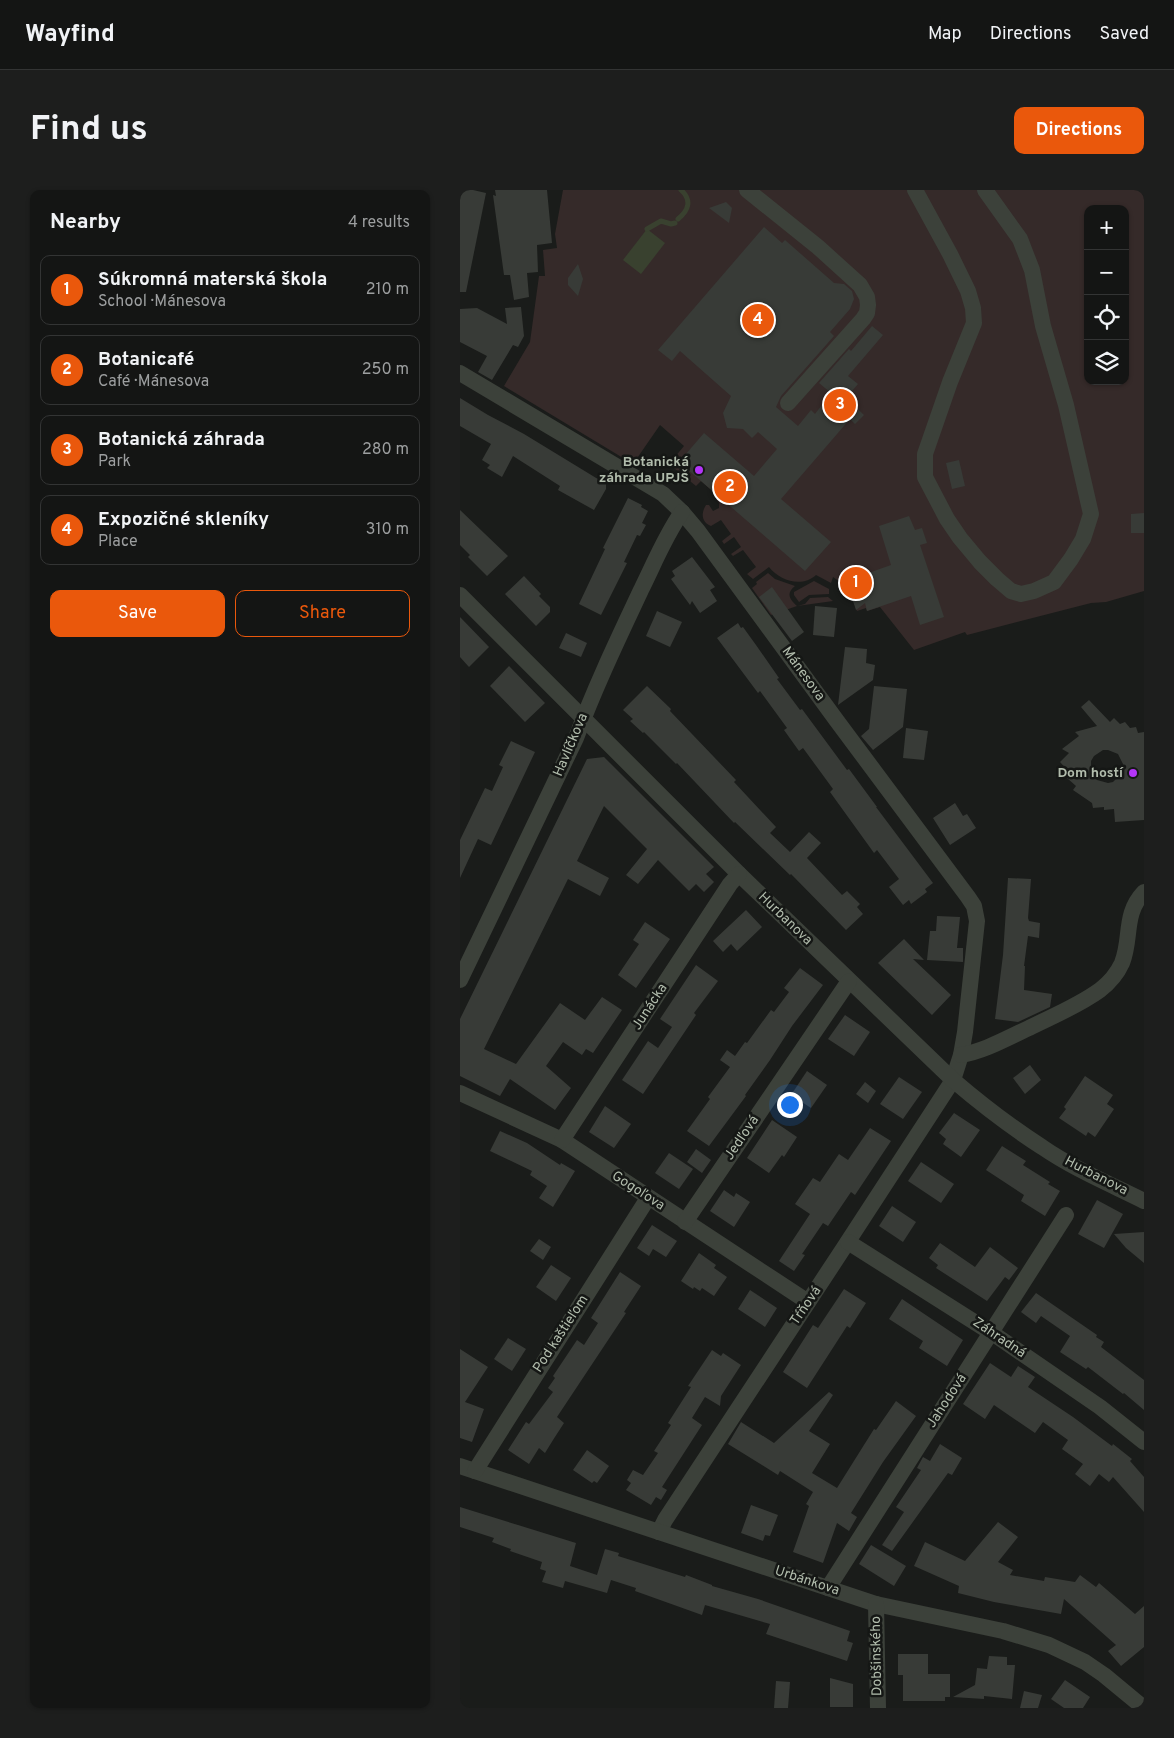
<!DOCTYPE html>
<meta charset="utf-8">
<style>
body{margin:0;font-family:Overpass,sans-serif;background:#1d1e1d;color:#f1f3f6}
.controls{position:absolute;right:15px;top:15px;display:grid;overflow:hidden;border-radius:10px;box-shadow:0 1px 4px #0004}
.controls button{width:45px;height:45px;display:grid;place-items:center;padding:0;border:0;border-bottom:1px solid #333434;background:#141514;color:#f1f3f6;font:25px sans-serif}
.you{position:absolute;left:329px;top:914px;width:18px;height:18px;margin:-12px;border:4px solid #fff;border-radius:50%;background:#1a73e8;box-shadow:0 0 0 8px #1a73e833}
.badge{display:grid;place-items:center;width:32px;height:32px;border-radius:50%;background:#ea580c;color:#fff;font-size:16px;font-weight:700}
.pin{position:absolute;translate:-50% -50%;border:2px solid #fff;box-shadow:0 1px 5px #0006}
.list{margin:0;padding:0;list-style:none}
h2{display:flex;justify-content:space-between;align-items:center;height:65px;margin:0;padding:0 20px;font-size:21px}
h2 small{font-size:16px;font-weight:400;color:#9d9fa0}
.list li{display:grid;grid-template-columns:32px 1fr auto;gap:15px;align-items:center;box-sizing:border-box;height:70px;margin:0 10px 10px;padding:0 10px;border:1px solid #333434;border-radius:10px}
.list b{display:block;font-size:19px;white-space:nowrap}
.list p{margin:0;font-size:16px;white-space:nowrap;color:#9d9fa0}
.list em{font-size:16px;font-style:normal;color:#9d9fa0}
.actions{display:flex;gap:10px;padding:15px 20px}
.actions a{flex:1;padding:11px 0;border:1px solid #ea580c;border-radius:10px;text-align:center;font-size:18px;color:#ea580c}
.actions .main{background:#ea580c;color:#fff}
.icon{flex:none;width:28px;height:28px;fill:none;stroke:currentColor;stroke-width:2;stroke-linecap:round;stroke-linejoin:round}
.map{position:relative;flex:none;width:684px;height:1518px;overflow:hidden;border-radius:10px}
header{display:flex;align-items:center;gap:30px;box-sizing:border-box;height:70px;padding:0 25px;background:#141514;border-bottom:1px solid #333434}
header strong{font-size:24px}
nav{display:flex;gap:28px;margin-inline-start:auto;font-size:18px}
.intro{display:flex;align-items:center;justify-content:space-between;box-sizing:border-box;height:120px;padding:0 30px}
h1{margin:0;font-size:35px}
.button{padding:12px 22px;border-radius:10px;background:#ea580c;color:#fff;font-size:18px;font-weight:700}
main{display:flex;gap:30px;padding:0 30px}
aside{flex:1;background:#141514;border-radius:10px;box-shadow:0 1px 4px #0004}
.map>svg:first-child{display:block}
.green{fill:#352a29;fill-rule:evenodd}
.water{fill:#39412f}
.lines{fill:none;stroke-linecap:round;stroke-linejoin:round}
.stream{stroke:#39412f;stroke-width:5}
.building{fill:#383b37;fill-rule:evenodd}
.minor{stroke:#3c413a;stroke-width:16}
.poi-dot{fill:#b435f9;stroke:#151715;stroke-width:2}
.labels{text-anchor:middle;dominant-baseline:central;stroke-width:5;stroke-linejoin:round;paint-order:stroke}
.poi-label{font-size:14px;font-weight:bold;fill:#b1bcac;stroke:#151715;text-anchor:end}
.street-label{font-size:14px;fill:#b1bcac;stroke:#151715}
</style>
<header>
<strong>Wayfind</strong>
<nav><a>Map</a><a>Directions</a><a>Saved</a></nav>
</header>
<div class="intro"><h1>Find us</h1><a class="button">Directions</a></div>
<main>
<aside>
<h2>Nearby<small>4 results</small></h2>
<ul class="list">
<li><span class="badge">1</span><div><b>Súkromná materská škola</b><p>School · Mánesova</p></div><em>210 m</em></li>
<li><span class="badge">2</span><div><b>Botanicafé</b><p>Café · Mánesova</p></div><em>250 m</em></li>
<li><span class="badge">3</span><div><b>Botanická záhrada</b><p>Park</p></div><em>280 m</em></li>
<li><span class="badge">4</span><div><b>Expozičné skleníky</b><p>Place</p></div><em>310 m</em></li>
</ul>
<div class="actions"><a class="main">Save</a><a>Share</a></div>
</aside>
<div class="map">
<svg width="684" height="1518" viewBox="0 0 684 1518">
<rect width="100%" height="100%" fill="#1a1c1a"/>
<g class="green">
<path d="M103,0H684V401L646,412L631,413L507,445L505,442L454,460L420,417L407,421L406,418L397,421L387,393L383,394L373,387L371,393L356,385C342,398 320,391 309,377L293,389L287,384L296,377L283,360L273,366L271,364L281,357L274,347L264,354L262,351L271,344L261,330L251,336C241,332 241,323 246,315H249L253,321L259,318V313L256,309L258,306L241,291L236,296L209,274L224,256L200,235L173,274L44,196L70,152L79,86H85L83,60L97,58L95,44ZM628,19H665V191H628Z"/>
<path d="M308,383L315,389L335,396C326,403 329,409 337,416L345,414L350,408L368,407L373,411L337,416L311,425L292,398L297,394L296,392Z"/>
<polygon points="354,391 369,399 369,404 349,405 339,412 334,405 334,402"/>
</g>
<polygon class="water" points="187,39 205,53 181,84 163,70"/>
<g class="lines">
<g class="stream">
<path d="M218,29C229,20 232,10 221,0"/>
<polyline points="187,39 201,31 211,34 215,33"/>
</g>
</g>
<g class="building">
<polygon points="0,0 13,0 26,3 6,102 0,102"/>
<polygon points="35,0 87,0 92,53 77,55 78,82 67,83 69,107 54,110 50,85 44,85 33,5 36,6"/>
<polygon points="266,12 272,18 269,33 249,18"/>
<polygon points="304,37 322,53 325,50 374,93 384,94 392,101 394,109 390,119 370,142 374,146 321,206 316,217 338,236 351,220 355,224 371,203 359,193 389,159 391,161 412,136 423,145 388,186 398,194 386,208 404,225 395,234 390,229 321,309 371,352 345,381 219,272 244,243 294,286 317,259 298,242 292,248 283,239 267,238 263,223 271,206 220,161 212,171 198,160"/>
<polygon points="118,74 123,89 118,106 108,95 108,88"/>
<polygon points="61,117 64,146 58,157 53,155 32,190 18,182 27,166 0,152 0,119 17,118 47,134 45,118"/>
<polygon points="0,208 28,225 64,244 146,294 146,299 134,320 98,300 100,296 53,266 42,287 27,278 30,275 22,270 31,254 0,236"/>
<polygon points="499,270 505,296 492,299 486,273"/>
<polygon points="168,308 182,315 181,317 188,321 182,333 186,335 180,346 177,345 164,372 167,373 141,425 119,414 145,359 143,358"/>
<polygon points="0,320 48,366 27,386 8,367 10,365 0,355"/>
<polygon points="684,323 684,343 671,343 671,324"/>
<polygon points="449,326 455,340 462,338 467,353 460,355 484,427 460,435 451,406 407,421 405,413 396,420 387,393 401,388 400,386 431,375 419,336"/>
<polygon points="232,367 255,397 250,400 257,411 240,423 232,411 230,415 211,389 215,386 212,381"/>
<polygon points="64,386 81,404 79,406 90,417 90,422 76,436 45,404"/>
<polygon points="312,397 344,442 332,451 299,407"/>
<polygon points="355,416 377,418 374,447 353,445"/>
<polygon points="197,421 222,432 210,457 186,446"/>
<polygon points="0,427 29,457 9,477 0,467"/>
<polygon points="278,433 281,438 283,437 296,455 319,488 317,489 340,520 342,519 387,580 389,579 417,617 416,617 473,693 465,699 467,702 451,714 449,710 443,715 429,697 439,689 417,660 414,663 370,602 373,599 343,558 339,561 324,540 327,538 300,501 298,503 257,448"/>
<polygon points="106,443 127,453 121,467 99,458"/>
<polygon points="385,457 407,459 406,473 415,475 413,490 378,515"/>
<polygon points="49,476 85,513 65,532 30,496"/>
<polygon points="187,496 211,519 210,521 276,590 274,592 316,637 310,643 330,662 349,642 361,653 347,668 382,705 387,701 400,714 397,717 403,724 386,740 331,684 330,685 275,632 274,633 217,573 216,574 184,542 183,543 170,531 173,529 163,520"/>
<polygon points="414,496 447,499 443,537 413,560 401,546 409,539"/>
<path d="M629,510L650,532L654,528L660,534L665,532L670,538L676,537L678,543L684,542V630L655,632L654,619L644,620V617L633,618L632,613L613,600L616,596L607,588L611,584L600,572L609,563L602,559L619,546L615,542L637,536L621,517ZM643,560H648L658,564L663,574L661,584L653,592L648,593L637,590L631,582V571L634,566Z"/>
<polygon points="446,538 468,541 464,570 443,568"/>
<polygon points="51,551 75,562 31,655 18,649 0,688 0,650 25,598 32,601 43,577 39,575"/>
<polygon points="144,567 254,677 246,684 254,692 244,702 236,694 229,701 198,670 178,694 166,685 187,659 144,616 117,671 149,688 140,706 108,689 24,859 56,874 100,813 125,830 142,807 162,820 133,863 126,859 122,865 103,852 86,876 111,898 95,920 50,889 40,906 0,886 0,829 127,569"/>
<polygon points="495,613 503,626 507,624 516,638 490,655 473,628"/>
<polygon points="548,688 571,689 568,728 569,731 580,733 579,748 568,746 564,776 565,776 564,800 592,804 590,817 558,832 535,829 543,765"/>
<polygon points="286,720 302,737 277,761 271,754 263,762 253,751"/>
<polygon points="477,726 500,727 497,758 503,758 503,772 467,770 470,741 476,741"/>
<polygon points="185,732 210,749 176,798 158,785 179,754 173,750"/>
<polygon points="444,749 464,770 453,769 491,805 472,825 418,773"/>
<polygon points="236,775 258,791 234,823 236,825 183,904 162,890 188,851 198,858 212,837 200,829"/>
<polygon points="340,778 363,795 332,836 310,870 285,905 286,906 249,956 227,941 250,909 248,907 270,877 260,870 267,860 275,866 285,852 287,853 311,820 314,822 329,802 324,798"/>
<polygon points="385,825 410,842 394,866 368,849"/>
<polygon points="570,875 581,890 565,904 553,888"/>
<polygon points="347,881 367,895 351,918 331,905"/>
<polygon points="625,886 653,905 647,914 654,919 635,947 628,942 626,946 599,928 606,919 604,917"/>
<polygon points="439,887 462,902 443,929 420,914"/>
<polygon points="405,892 416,901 408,913 396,904"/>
<polygon points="145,916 171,934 154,958 129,942"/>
<polygon points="494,923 520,940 501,967 483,954 486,949 479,943"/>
<polygon points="312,930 337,947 324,967 322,965 309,983 287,968"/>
<polygon points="410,938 431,951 395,1005 391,1002 368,1036 363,1033 342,1064 345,1065 334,1081 319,1071 350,1024 335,1014 353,988 360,992 379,964 388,970"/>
<polygon points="40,941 67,953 100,975 101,973 115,981 93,1017 79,1008 87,996 70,985 72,981 30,961"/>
<polygon points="542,956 566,971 563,975 590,992 588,994 600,1001 585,1026 561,1011 564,1005 526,980"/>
<polygon points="236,959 251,970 242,983 227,972"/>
<polygon points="209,963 233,979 219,999 195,983"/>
<polygon points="461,972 494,994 481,1013 448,991"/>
<polygon points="264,1000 274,1007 276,1003 290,1012 274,1037 250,1021"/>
<polygon points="637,1010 663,1024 644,1058 618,1044"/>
<polygon points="432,1016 456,1032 443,1052 419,1036"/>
<polygon points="192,1035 217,1051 206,1067 193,1059 189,1066 177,1058"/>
<polygon points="684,1042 684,1073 666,1058 654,1044"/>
<polygon points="79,1049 91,1057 83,1070 70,1061"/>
<polygon points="480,1053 515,1077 530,1057 558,1078 549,1090 545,1087 527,1111 476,1078 478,1075 469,1068"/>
<polygon points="239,1063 256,1075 254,1078 267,1087 254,1106 242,1098 240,1101 234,1097 233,1099 221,1091"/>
<polygon points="91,1075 111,1088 96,1111 76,1097"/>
<polygon points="160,1082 181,1096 164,1122 166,1123 97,1227 104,1233 93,1250 85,1263 79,1258 69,1274 48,1260 66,1232 69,1234 93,1202 88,1198 95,1188 93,1186 117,1150 124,1155 138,1133 131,1128"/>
<polygon points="384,1099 406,1113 390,1138 387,1136 347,1198 323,1182 353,1135 358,1138"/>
<polygon points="290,1100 317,1118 305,1137 278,1119"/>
<polygon points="576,1103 637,1145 636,1147 644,1152 641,1157 684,1190 684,1220 664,1203 663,1204 628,1177 626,1179 600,1162 610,1146 581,1126 576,1133 561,1122"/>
<polygon points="442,1109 503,1150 487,1176 459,1158 463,1151 429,1129"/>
<polygon points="48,1148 66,1159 52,1181 34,1169"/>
<polygon points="0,1159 28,1177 5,1212 24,1219 12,1252 0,1248"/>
<polygon points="252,1160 261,1166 263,1163 281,1175 261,1206 260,1216 245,1207 232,1228 242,1235 202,1297 207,1300 201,1310 196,1307 191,1315 166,1300 171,1293 167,1290 173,1280 183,1285 198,1263 194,1261 211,1235 208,1233 231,1197 228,1196"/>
<polygon points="530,1173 551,1187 558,1176 575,1187 568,1197 613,1227 652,1256 653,1254 672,1269 670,1271 684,1287 684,1322 653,1287 649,1292 639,1284 630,1296 615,1284 623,1274 602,1259 608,1250 583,1232 575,1243 534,1215 525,1229 503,1214"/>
<polygon points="369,1202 373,1205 349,1241 370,1254 352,1283 377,1298 414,1239 416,1240 436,1211 456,1226 423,1272 391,1323 397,1327 389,1341 377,1333 363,1373 333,1362 349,1316 346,1314 353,1302 320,1281 318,1285 268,1254 281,1232 314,1253"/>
<polygon points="480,1254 502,1268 492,1285 488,1283 432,1361 422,1355 444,1322 436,1317 461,1280 457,1278 463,1267 470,1271"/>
<polygon points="127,1260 149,1276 137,1293 134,1291 132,1293 113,1280"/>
<polygon points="291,1315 318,1325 310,1346 305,1345 303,1351 281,1343"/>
<polygon points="0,1317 116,1353 110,1376 137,1385 145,1359 159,1363 158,1366 225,1387 226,1385 252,1395 252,1396 298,1409 390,1441 387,1451 393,1453 387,1471 306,1444 310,1434 245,1415 242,1425 175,1401 176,1398 151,1390 147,1403 105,1391 103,1398 82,1392 86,1381 80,1379 82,1372 50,1361 51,1359 32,1352 34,1348 0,1337"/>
<polygon points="538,1332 558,1347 538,1372 553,1380 550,1385 584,1391 585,1387 615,1392 620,1385 636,1397 639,1393 675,1424 684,1416 684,1457 661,1476 648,1461 656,1455 604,1409 601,1424 534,1412 498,1403 499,1396 454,1376 465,1352 505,1371"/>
<polygon points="411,1355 446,1376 434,1396 399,1374"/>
<polygon points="438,1464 468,1464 468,1484 490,1484 490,1507 485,1507 485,1511 443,1511 443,1485 438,1485"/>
<polygon points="529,1466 547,1467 547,1475 555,1475 552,1509 524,1506 524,1509 493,1507 515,1495 517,1478 527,1479"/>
<polygon points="370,1488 393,1494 393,1517 370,1517"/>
<polygon points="605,1490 630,1507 623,1518 604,1518 591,1509"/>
<polygon points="316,1491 330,1492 328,1518 314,1518"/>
<polygon points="564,1501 582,1505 578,1518 560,1518"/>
</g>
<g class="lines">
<g class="minor">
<polyline points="287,0 358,57 400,95 407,107 408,115 407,123 403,129 328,213"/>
<polyline points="455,0 490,64 508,101 513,118 514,133 490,192 465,264 465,287 487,329 500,348 520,372 537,389 551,401 561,404 574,401 594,392 611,369 623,349 631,324 606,215 583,136 572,80 560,49 525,0"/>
<polyline points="0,183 203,304 222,322 238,341 377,531 508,707 514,716 517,731 505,842 501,865 493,890 383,1059 205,1330 199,1342"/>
<path d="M0,405L279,684L493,890C521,914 551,937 582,957C614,979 650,994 684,1011"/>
<path d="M0,790L116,548C135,497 158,449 181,400C194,374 205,346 222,322"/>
<path d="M501,865C525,861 547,848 569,838C593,826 618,816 640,800C649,793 657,784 662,773C672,748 663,724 684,702"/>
<polyline points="0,903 102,950 348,1112"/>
<polyline points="102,950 270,694 279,684"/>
<polyline points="225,1032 389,791"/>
<polyline points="388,1052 538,1147 640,1217 684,1252"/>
<polyline points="0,1276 416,1414 543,1441 589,1455 625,1472 644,1485 684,1518"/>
<polyline points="15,1281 188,1008"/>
<polyline points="368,1398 606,1025"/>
<polyline points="416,1414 418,1518"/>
</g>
</g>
<g class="poi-dot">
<circle cx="239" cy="280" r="5"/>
<circle cx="673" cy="583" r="5"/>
</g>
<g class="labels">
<g class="poi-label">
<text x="229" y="272">Botanická<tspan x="229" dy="16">záhrada UPJŠ</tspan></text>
<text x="663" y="583">Dom hostí</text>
</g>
<g class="street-label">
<text transform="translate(343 484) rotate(54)">Mánesova</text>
<text transform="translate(111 555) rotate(-67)">Havlíčkova</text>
<text transform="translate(325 729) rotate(44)">Hurbanova</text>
<text transform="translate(190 817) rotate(-57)">Junácka</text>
<text transform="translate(282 948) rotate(-56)">Jedľová</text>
<text transform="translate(636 986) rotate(27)">Hurbanova</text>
<text transform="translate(178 1001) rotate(33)">Gogoľova</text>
<text transform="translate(346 1116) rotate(-56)">Tŕňová</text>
<text transform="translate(101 1144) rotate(-57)">Pod kaštieľom</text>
<text transform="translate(539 1148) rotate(34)">Záhradná</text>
<text transform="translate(487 1211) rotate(-57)">Jahodová</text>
<text transform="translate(347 1391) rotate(18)">Urbánkova</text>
<text transform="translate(417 1466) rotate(-91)">Dobšinského</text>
</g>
</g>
</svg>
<div class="controls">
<button>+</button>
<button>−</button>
<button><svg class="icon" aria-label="locate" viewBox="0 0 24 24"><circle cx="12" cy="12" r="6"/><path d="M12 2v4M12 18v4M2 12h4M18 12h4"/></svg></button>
<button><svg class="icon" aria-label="layers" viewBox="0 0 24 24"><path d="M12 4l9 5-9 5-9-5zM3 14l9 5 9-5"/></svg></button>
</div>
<div class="you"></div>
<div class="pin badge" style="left:396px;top:393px">1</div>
<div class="pin badge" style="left:270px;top:297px">2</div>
<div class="pin badge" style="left:380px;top:215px">3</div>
<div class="pin badge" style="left:298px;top:130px">4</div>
</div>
</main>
